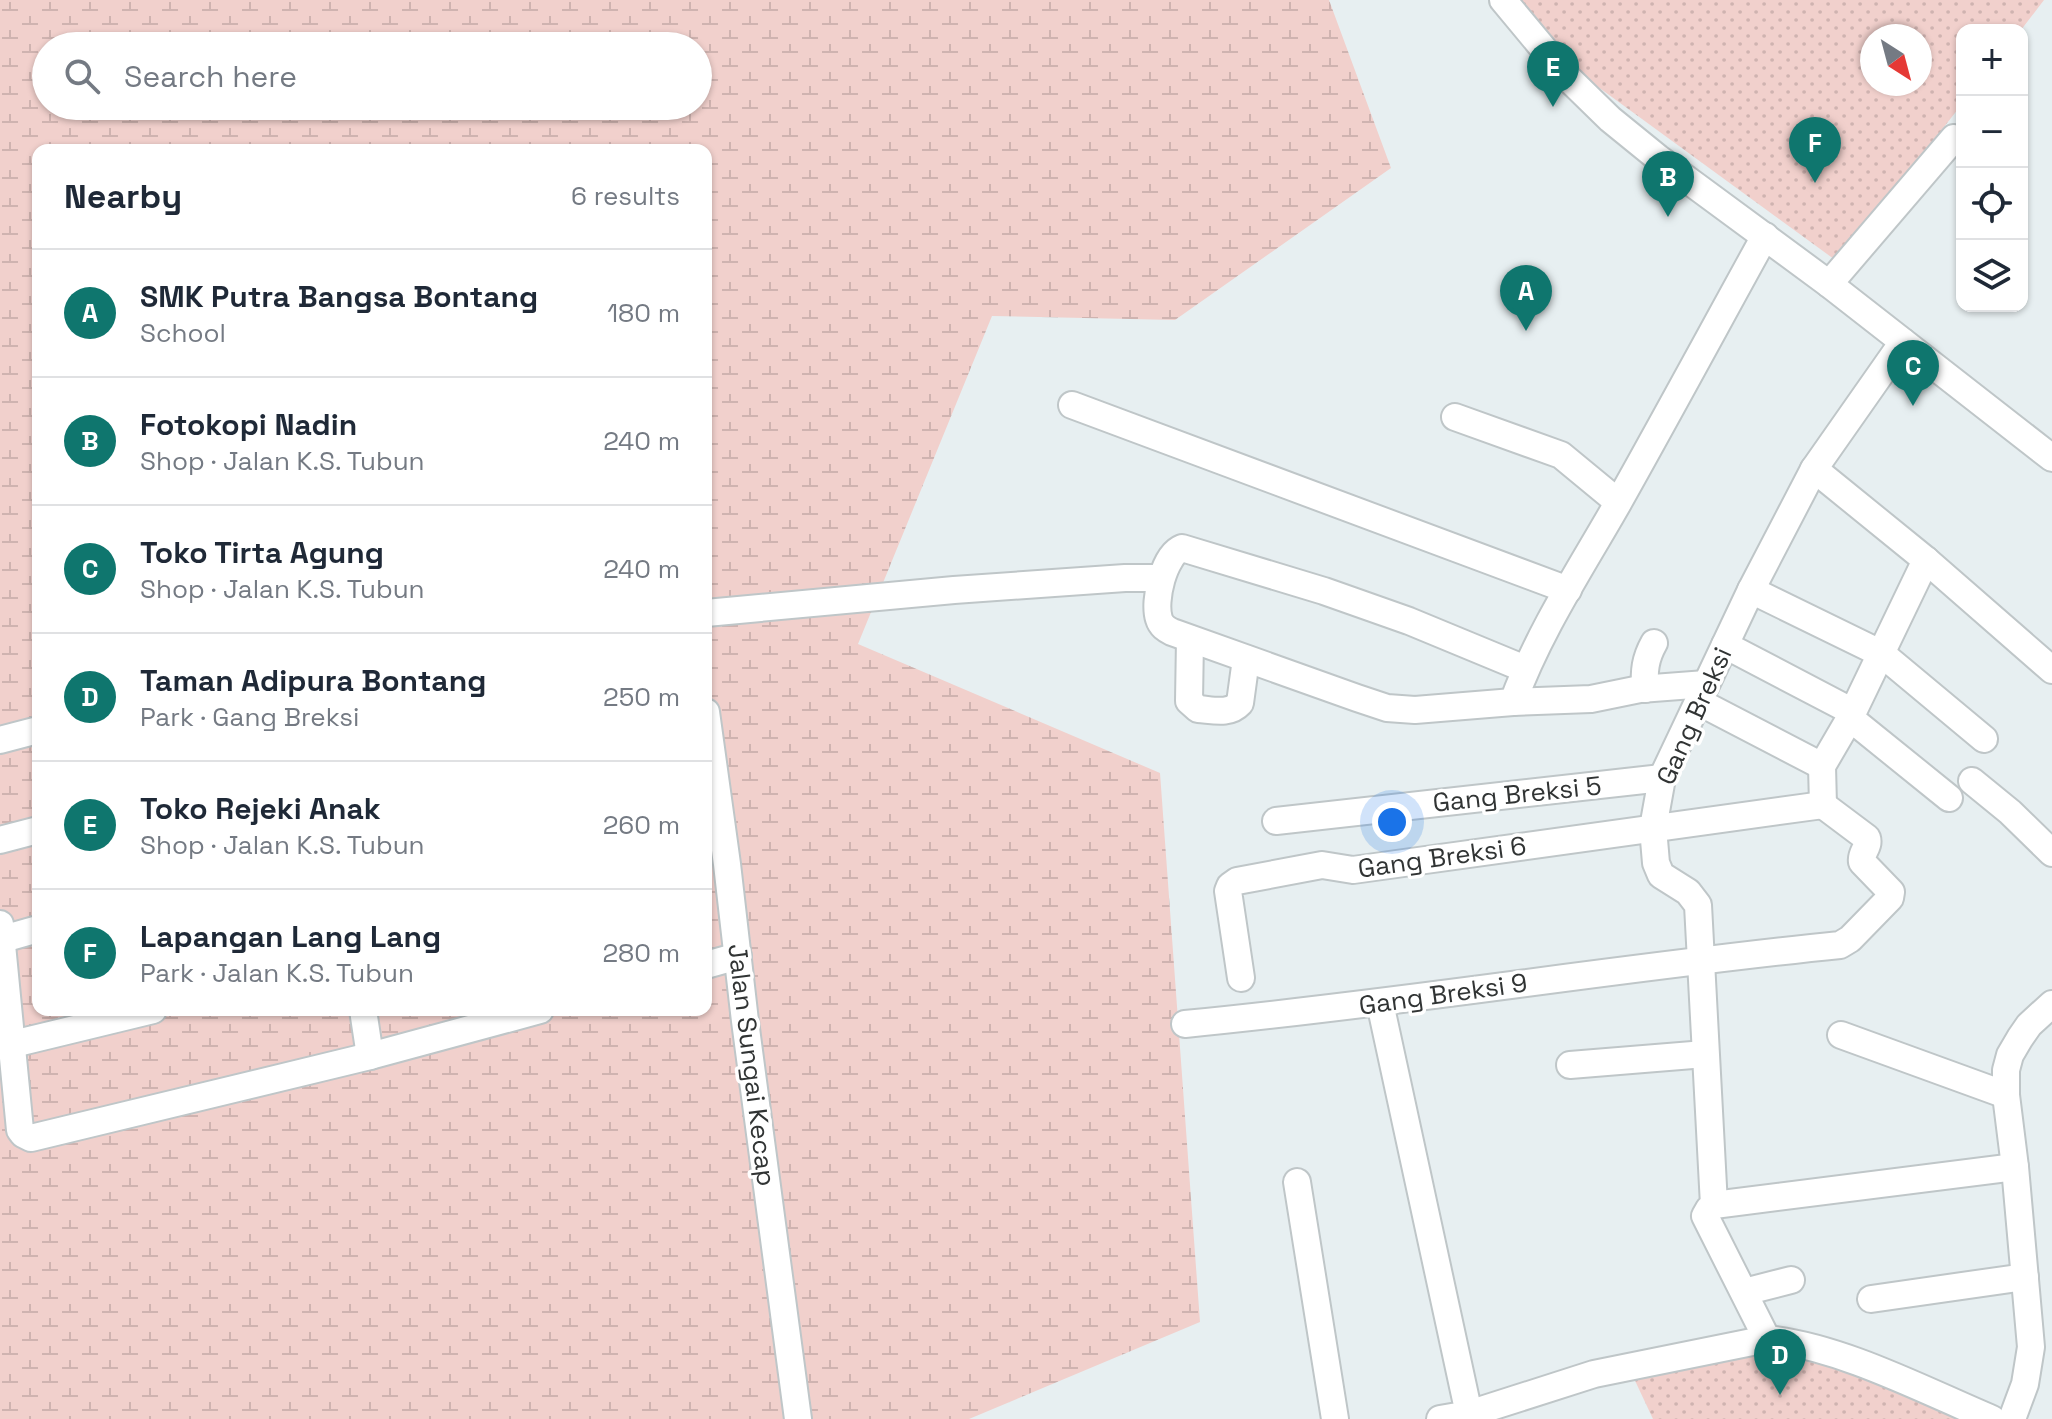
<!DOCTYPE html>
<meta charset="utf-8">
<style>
body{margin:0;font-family:"Space Grotesk",sans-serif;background:#f6f6f7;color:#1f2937}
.controls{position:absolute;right:24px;top:24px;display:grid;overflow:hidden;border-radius:16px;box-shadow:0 2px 6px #0004}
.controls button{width:72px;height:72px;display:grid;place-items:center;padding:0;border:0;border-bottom:2px solid #e0e1e3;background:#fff;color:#1f2937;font:40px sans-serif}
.compass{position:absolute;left:1860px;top:24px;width:72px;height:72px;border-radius:50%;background:#fff;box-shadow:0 2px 6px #0004;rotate:144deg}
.you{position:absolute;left:1392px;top:822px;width:28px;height:28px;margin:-20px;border:6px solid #fff;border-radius:50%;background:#1a73e8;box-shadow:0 0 0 12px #1a73e833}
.badge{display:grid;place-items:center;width:52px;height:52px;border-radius:50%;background:#0f766e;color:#fff;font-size:26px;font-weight:700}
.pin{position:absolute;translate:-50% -66px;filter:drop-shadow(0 2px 4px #0008)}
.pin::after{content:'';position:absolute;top:42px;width:28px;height:24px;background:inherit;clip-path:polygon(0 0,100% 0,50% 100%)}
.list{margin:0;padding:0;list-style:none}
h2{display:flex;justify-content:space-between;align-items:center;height:104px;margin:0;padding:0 32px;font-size:34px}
h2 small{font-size:26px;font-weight:400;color:#747a83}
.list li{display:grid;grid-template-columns:52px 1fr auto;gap:24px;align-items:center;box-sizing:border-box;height:128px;padding:0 32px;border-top:2px solid #e0e1e3}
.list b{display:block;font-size:30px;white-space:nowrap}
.list p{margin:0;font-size:26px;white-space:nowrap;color:#747a83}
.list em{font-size:26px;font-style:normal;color:#747a83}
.icon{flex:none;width:44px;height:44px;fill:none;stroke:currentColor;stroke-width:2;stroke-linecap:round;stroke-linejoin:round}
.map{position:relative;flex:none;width:2052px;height:1419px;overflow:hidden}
.search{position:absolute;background:#fff;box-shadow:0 2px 6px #0004;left:32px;top:32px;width:680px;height:88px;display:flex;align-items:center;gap:20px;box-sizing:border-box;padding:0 28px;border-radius:44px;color:#747a83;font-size:30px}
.panel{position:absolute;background:#fff;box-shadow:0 2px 6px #0004;left:32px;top:144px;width:680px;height:872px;border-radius:16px}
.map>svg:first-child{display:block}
.wetland{fill:url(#wetland-marsh);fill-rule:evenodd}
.park{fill:url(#park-dots);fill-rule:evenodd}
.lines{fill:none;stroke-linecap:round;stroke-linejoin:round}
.minor-casing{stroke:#bfc6c8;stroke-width:30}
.minor{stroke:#fff;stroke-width:26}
.labels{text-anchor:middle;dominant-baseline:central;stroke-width:7;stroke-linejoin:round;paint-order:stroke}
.street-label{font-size:26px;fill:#313434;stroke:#fff}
</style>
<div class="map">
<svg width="2052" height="1419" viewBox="0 0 2052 1419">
<defs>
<pattern id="wetland-marsh" width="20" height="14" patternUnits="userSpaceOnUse" patternTransform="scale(2)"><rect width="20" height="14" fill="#f1d0cc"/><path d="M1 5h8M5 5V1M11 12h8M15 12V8" fill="none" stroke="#cfb3b0"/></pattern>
<pattern id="park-dots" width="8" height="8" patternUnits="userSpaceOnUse" patternTransform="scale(2)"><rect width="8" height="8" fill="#f1d0cc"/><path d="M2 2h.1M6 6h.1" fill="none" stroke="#cfb3b0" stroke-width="1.8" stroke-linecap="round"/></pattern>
</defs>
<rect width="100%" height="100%" fill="#e7eff1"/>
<path class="wetland" d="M0,0H1329L1391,168L1175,320L992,316L858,644L1160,773L1200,1322L969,1419H0ZM46,46H698V106H46ZM38,150H706V1010H38Z"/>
<g class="park">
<path d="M1521,0H2044L2021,30H1962V104L1838,262L1579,73ZM1872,36H1920V84H1872Z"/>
<polygon points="1783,1344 1974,1419 1653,1419 1630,1370"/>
</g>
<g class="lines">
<defs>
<g id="minor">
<polyline points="1503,0 1568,78 1610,119 1658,158 1829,284 2052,458"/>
<polyline points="1829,284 1954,138"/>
<polyline points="1072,405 1568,590"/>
<polyline points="1455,417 1561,455 1618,502"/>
<polyline points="1814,469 1926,560 2052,670"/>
<polyline points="1751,590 1882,654 1984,739"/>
<polyline points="706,613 954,590 1125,578 1161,578"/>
<path d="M1190,639L1189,701L1198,709C1213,710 1229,715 1240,703L1246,659"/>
<polyline points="1725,645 1853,712"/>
<path d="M1706,684L1640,689L1591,699L1513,702C1539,631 1581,568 1618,503C1668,414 1716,325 1765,236"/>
<path d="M1645,689C1644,671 1645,659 1654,643"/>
<path d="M1513,702L1415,710L1387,708L1357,698L1172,632C1166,629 1161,626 1159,619C1153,601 1164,555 1182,548L1324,591L1409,621L1525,669"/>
<polyline points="1699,702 1822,766"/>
<polyline points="706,712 727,864 745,1021 798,1419"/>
<polyline points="1850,718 1949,798"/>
<polyline points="0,740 38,730"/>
<polyline points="1972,781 2010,812 2052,853"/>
<polyline points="1823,805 1822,766 1850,718 1926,560"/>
<polyline points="1276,821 1662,778"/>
<polyline points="0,840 38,830"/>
<polyline points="0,924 20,1130 23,1134 31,1138 370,1056 540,1010"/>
<polyline points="3,939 38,929"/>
<polyline points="706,965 738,956"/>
<polyline points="1241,978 1228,891 1230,886 1237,881 1322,865 1353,870 1823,805"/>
<polyline points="1380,1003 1469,1414 1440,1419"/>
<polyline points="363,1010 370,1056"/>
<path d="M1185,1024C1404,1003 1621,967 1840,945L1850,939L1890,898L1891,892L1862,862C1860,853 1870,847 1867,838L1823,805"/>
<polyline points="1841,1035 2006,1095"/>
<polyline points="13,1044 153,1010"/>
<polyline points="1570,1065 1705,1054"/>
<polyline points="1297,1182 1335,1419"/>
<polyline points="1714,1205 2015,1167"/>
<polyline points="1744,1292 1791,1280"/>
<polyline points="1871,1299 2025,1277"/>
<polyline points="1767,1339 1705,1216 1709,1209 1714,1205 1698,905 1688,892 1661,875 1656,863 1653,828 1662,778 1751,590 1814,469 1903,342"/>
<path d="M1469,1414L1594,1374L1767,1339C1842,1347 1923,1390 1992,1419"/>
<polyline points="2012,1419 2025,1384 2031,1347 2015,1167 2006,1095 2006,1070 2010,1055 2020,1038 2029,1025 2052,1004"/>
</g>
</defs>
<use href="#minor" class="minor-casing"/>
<use href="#minor" class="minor"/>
</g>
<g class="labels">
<g class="street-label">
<text transform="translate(1694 716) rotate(-66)">Gang Breksi</text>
<text transform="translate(1517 794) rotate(-6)">Gang Breksi 5</text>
<text transform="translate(1442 857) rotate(-8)">Gang Breksi 6</text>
<text transform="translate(1443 994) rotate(-8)">Gang Breksi 9</text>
<text transform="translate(752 1065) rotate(83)">Jalan Sungai Kecap</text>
</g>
</g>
</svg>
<div class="controls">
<button>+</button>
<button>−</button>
<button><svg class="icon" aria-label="locate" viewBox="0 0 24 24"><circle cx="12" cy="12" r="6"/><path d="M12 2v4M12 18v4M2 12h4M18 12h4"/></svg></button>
<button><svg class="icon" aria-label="layers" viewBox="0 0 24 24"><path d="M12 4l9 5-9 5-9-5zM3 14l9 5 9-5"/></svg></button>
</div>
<svg class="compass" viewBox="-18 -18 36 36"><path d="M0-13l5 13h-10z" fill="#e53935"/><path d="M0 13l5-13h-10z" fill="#747a83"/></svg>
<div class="you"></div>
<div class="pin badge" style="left:1526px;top:331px">A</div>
<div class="pin badge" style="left:1668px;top:217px">B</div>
<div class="pin badge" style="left:1913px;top:406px">C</div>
<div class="pin badge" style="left:1780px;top:1395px">D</div>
<div class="pin badge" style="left:1553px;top:107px">E</div>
<div class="pin badge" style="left:1815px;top:183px">F</div>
<div class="search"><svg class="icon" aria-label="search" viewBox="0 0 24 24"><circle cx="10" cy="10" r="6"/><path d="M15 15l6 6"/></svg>Search here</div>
<section class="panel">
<h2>Nearby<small>6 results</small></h2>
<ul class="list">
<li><span class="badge">A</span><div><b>SMK Putra Bangsa Bontang</b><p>School</p></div><em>180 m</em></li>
<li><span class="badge">B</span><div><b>Fotokopi Nadin</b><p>Shop · Jalan K.S. Tubun</p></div><em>240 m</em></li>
<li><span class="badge">C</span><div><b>Toko Tirta Agung</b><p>Shop · Jalan K.S. Tubun</p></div><em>240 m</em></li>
<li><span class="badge">D</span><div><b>Taman Adipura Bontang</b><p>Park · Gang Breksi</p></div><em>250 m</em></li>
<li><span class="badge">E</span><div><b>Toko Rejeki Anak</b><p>Shop · Jalan K.S. Tubun</p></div><em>260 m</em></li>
<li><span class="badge">F</span><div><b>Lapangan Lang Lang</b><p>Park · Jalan K.S. Tubun</p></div><em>280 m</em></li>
</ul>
</section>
</div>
